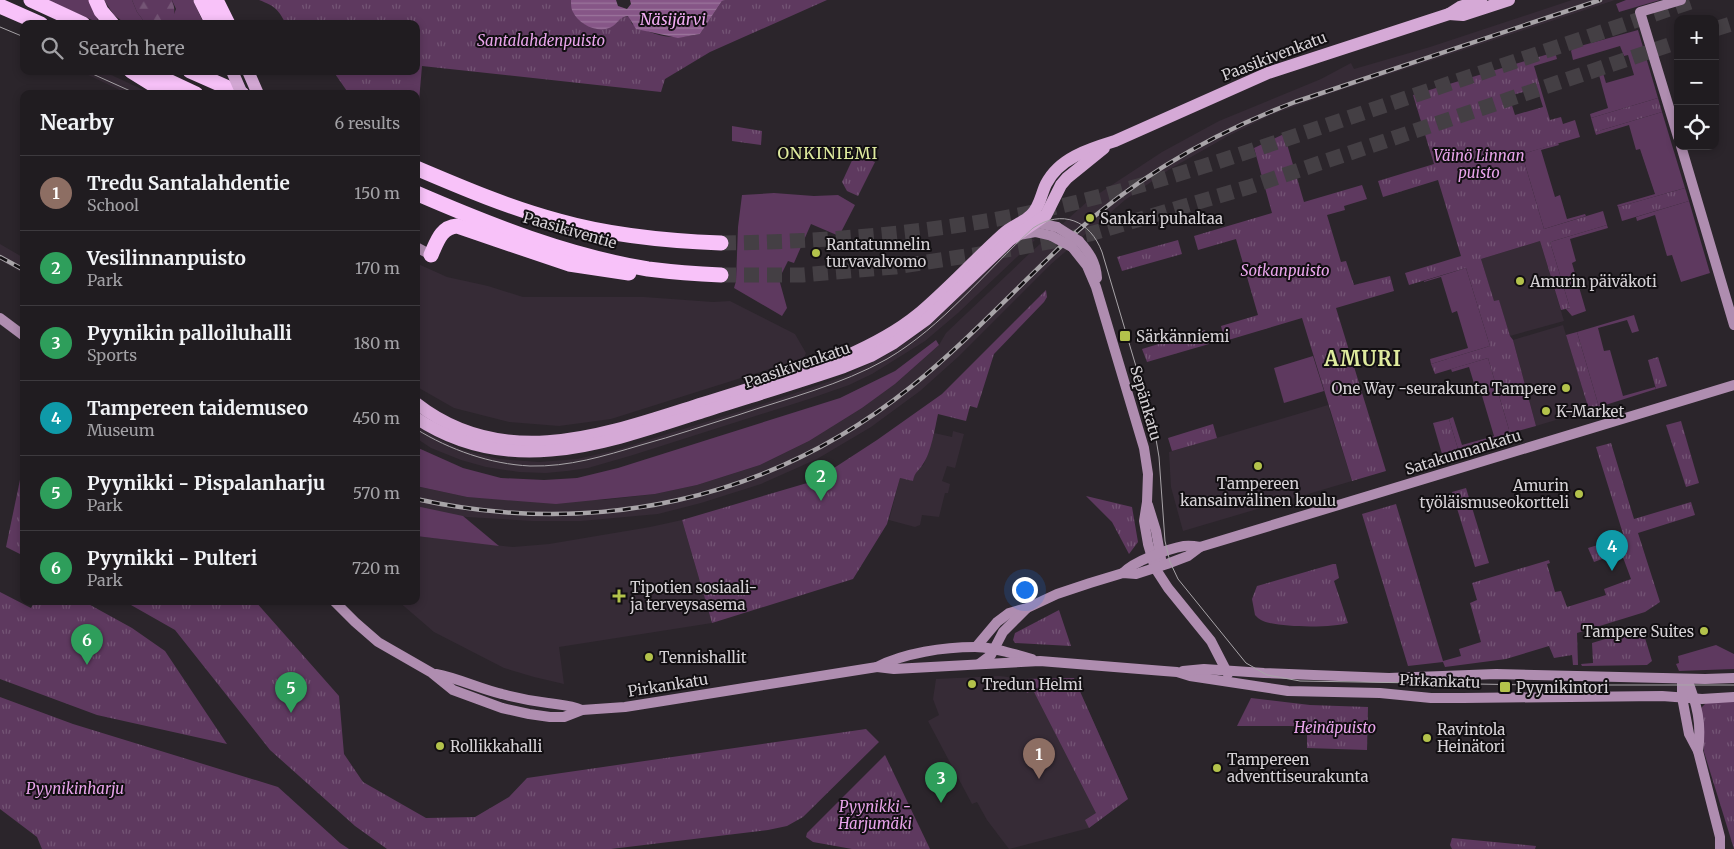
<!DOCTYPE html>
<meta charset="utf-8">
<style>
body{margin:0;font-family:Merriweather,serif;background:#2d292d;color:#f1f3f6}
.controls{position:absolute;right:15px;top:15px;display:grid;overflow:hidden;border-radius:10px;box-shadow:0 2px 8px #0003}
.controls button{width:45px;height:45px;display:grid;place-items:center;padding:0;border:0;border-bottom:1px solid #3d3a3e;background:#201c20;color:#f1f3f6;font:25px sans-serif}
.you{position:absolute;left:1024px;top:589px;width:18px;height:18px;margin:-12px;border:4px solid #fff;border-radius:50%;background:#1a73e8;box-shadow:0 0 0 8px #1a73e833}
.badge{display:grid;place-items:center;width:32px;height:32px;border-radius:50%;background:#b3c24b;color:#fff;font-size:16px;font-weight:700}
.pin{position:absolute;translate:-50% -41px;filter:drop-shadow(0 1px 2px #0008)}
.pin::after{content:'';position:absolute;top:26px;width:18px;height:15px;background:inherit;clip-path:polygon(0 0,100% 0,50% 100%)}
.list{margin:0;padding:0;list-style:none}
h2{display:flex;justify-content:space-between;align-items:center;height:65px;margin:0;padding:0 20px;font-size:21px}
h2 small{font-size:16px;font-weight:400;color:#a2a1a5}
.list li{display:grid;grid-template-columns:32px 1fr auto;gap:15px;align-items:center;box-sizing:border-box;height:75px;padding:0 20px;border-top:1px solid #3d3a3e}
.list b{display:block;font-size:19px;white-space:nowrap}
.list p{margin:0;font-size:16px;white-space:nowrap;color:#a2a1a5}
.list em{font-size:16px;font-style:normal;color:#a2a1a5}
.icon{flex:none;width:28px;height:28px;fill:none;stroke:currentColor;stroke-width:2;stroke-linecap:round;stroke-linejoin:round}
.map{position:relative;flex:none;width:1734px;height:849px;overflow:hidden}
.search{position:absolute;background:#201c20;box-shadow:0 2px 8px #0003;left:20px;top:20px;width:400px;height:55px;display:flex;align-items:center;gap:12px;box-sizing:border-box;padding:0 18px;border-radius:10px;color:#a2a1a5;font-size:19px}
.panel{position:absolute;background:#201c20;box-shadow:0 2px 8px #0003;left:20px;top:90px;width:400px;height:515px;border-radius:10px}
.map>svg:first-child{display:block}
.built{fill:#362b36}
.green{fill:#5e395f}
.forest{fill:url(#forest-firs)}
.park{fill:url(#park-tufts);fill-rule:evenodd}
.water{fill:url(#water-rules)}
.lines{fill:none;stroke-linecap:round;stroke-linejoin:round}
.highway-tunnel{stroke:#443f44;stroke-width:15;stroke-dasharray:15 8;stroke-linecap:butt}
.secondary{stroke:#af8db0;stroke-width:10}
.primary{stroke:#d5a9d6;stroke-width:12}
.highway{stroke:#f8c2f9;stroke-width:15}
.tram{stroke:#a8a4a8;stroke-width:1}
.rail-casing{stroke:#a8a4a8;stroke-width:4.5}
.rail{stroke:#120f12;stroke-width:2.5;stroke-dasharray:8;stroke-linecap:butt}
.secondary-bridge{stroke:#af8db0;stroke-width:10}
.primary-bridge{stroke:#d5a9d6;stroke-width:12}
.poi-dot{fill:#b3c24b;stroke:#120f12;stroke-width:2}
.labels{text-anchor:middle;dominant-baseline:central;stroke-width:4;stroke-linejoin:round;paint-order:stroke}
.park-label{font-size:15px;font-style:italic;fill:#e9a4eb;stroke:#120f12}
.street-label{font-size:15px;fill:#d5d1d5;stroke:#120f12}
.poi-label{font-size:15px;fill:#d5d1d5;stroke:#120f12;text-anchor:start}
.water-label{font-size:16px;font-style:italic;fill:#f3adf4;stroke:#120f12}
.neighbourhood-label{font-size:16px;letter-spacing:1px;fill:#dfeb9e;stroke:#120f12}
.district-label{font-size:20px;font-weight:bold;letter-spacing:1px;fill:#dfeb9e;stroke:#120f12}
</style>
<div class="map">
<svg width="1734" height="849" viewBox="0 0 1734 849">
<defs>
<pattern id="forest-firs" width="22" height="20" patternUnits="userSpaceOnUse" patternTransform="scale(1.25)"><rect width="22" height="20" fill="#5e395f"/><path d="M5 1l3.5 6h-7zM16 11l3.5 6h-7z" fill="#745575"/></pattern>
<pattern id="park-tufts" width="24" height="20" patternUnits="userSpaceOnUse" patternTransform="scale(1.25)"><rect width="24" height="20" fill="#5e395f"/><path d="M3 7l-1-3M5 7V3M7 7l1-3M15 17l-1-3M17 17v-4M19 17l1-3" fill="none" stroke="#745575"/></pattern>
<pattern id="water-rules" width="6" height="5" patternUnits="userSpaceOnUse" patternTransform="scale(1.25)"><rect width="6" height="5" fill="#865687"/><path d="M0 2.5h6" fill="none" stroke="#9c759c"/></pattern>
</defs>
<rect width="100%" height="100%" fill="#2b252b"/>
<g class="built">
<polygon points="1572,0 1615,0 1332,93 1273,114 1228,136 1170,169 1125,200 1050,265 958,357 920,391 871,427 817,459 761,484 701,503 658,514 581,521 533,521 467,517 433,512 416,508 416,486 467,497 603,500 655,494 697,485 760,465 809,441 862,408 895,384 939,345 946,333 1030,253 1089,200 1162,152 1219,121 1321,79 1351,63 1354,69 1430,47"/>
<polygon points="80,71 103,71 152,94 128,94"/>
<polygon points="1031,238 1035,240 958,313 925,341 872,374 849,385 809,399 633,455 588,468 567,471 546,473 519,472 486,467 461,460 431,448 416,438 416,425 433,436 462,450 499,459 539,462 577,459 613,451 754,407 845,376 887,355 919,334 951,305 1008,247 1016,242"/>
<polygon points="1540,241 1564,321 1510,336 1499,301 1494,302 1481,259"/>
<polygon points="0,244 24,258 24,274 0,260"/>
<polygon points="416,263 447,277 488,286 523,297 644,297 713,302 730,301 795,334 806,353 804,358 611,419 559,426 509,422 454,408 419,388 416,384"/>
<polygon points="1563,325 1589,410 1536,426 1513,340"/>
<polygon points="1328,405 1352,481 1183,531 1171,487 1169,452"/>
<polygon points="953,431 964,434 955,468 947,466 942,481 950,484 948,493 945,493 939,517 922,515 920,525 915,527 889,520 900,478 913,481 915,473 924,464 934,433 952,437"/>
<polygon points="682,520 712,623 559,647 564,684 534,677 504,668 434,632 398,601 416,601 416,536 513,547 549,544 650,527"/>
<polygon points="999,676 1024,679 1074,678 1128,799 1089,828 1009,849 987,820 977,802 972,804 928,721 939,715 933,699 936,679"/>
</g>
<g class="green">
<polygon points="47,0 90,0 99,23"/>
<polygon points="104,0 132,0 137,12 146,24 126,24 114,15"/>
<polygon points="172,0 193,0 204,24 170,24 176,9"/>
<polygon points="1626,0 1660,0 1619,12 1616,4"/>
<polygon points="1638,30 1658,98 1591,118 1590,114 1608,108 1596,64 1600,63 1606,83 1634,75 1628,55 1624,56 1620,46 1573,60 1571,51 1573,48"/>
<polygon points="1662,112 1685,188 1618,207 1617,205 1655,194 1640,149 1636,150 1629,125 1596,135 1595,132"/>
<polygon points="1558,143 1559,145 1541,150 1555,197 1560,195 1567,219 1585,214 1586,216 1544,229 1522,154"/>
<polygon points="774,193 814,196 838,195 855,205 839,236 811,224 794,263 788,261 779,279 787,308 782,316 734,288 736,281 738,227 742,195"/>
<polygon points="1689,201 1710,273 1681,282 1672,255 1667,256 1655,215 1637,221 1636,217"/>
<polygon points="1607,225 1608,228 1570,239 1576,261 1572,263 1586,311 1572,316 1566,309 1570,308 1550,242"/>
<polygon points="1466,268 1490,346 1431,364 1430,359 1468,348 1457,311 1452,313 1441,277 1424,282 1424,281"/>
<polygon points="1634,315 1639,331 1632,333 1627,320 1598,328 1604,351 1610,350 1623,396 1655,387 1656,389 1599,407 1577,332"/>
<polygon points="936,340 939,345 895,384 862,408 809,441 760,465 697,485 655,494 556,504 467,497 416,486 416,447 463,468 501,478 544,480 577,478 618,468 840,398 895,371"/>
<polygon points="1313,356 1324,391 1284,403 1274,368"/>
<polygon points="1488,358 1510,433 1458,449 1449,419 1453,417 1462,445 1494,436 1480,389 1476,390 1469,367 1452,372 1451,369"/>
<polygon points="416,506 463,516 499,546 416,536"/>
<polygon points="1716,645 1734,654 1734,669 1679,671 1676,664 1679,663 1678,656"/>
</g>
<path class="forest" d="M132,0H172C175,8 176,16 170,24H146L137,12Z"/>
<g class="park">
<path d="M259,0H571C574,19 581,24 598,29L618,21L621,18L629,16L632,24C658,37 671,40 700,34L722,1L726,0H827L710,52L665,79L661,92L422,66L417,124L416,94H349L333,71H416V24H286C278,9 275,6 259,0Z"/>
<path d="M1555,52L1557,59L1534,66L1550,120L1561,117L1563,124L1575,120L1580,137L1522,154L1544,229L1603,211L1607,225L1550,242L1570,308L1561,310L1540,241L1481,259L1494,301L1499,300L1510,336L1513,340L1536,426L1510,433L1488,358L1435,374L1431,364L1490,346L1466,268L1409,285L1405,273L1461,256L1438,180L1383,197L1378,181L1434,164L1413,95ZM1537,88L1543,107L1515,115L1509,96Z"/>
<polygon points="1658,98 1662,112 1595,132 1591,118"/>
<polygon points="732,126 762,131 761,145 732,141"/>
<polygon points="1284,134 1304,202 1362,185 1367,199 1344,206 1345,210 1327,215 1341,262 1346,261 1354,285 1390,276 1394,291 1336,308 1386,471 1352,481 1302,318 1225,341 1221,326 1258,315 1236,239 1198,250 1194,236 1272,213 1254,148"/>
<polygon points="855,154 875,162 858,196 847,191 842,182"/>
<polygon points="1685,188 1689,201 1622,221 1618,207"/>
<polygon points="1178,240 1182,254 1122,271 1117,257"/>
<path d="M1046,290L1047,297L1044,302L994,354L977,408L970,406L966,421L938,414C935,428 931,453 923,464C919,471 915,471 913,481L900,478L887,524L853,579L712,623L682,520L814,481L877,440L942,394Z"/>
<polygon points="1205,330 1209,344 1147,362 1142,349"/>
<polygon points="1577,332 1599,407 1589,410 1566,335"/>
<polygon points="1658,357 1667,386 1656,389 1648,360"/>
<polygon points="1449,419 1458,449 1442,454 1433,423"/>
<polygon points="1681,421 1699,483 1686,487 1666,425"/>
<polygon points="1213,424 1217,438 1172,451 1168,438"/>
<polygon points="1611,443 1634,519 1691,502 1695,515 1638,533 1660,602 1645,612 1577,633 1578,665 1573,665 1572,655 1554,658 1549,646 1506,659 1445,667 1443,662 1408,666 1362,514 1396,504 1443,661 1461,656 1459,649 1481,642 1470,603 1477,600 1472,583 1549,560 1550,563 1547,564 1555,592 1561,591 1567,607 1606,595 1604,589 1631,579 1621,552 1594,562 1588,548 1624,537 1596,447"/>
<polygon points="21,475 24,480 24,556 6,547"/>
<polygon points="1466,488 1489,563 1475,567 1452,492"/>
<polygon points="1086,496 1132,507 1138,542 1129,554 1112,522"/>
<path d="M1333,564H1336L1339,578L1334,581L1348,623C1333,628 1275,628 1261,620C1259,619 1257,617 1255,615L1252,599L1257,586Z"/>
<polygon points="0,592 31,608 35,601 83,601 132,628 165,651 227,744 97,715 0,679"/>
<polygon points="124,601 255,601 339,696 344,754 363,782 426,818 475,817 509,797 527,778 866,729 879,742 803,817 787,826 768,830 611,849 387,849 355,826 270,750 175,630"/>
<polygon points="1059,610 1071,646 1015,643 1013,640 1015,633"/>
<polygon points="1642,628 1652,661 1647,665 1582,666 1581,664 1593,663 1592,643"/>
<polygon points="1074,678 1128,799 1089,828 1085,820 1096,813 1033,690 1027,693 1022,681 1024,679"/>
<polygon points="0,697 73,724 278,787 340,843 349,849 42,849 37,837 0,809"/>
<polygon points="1251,698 1310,705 1368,707 1367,750 1307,748 1307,726 1237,726"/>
<polygon points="1734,701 1734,849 1704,752 1699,715 1700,709 1706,703"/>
<polygon points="885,755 930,849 852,849 813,842 806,837 807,833"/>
<polygon points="1452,838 1536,846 1535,849 1452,849 1450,845"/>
</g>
<path class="water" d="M571,0H616L618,6L627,9L631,4L630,0H726L722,1L700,34L678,38L636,29L628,16C618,18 620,21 613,26C600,35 579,25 573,12C571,9 571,3 571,0Z"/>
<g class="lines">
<g class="highway-tunnel">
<polyline points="1715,29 1734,23"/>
<path d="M721,243C819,242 918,234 1014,216C1128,194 1236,156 1345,119C1462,79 1579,40 1696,0"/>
<polyline points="721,275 802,275 895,267 1012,249 1090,234 1249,187 1678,42"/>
</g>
<g class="secondary">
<polyline points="1678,137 1640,12 1681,0"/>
<polyline points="1681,146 1734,325"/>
<polyline points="1033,222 1057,227"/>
<polyline points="1019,235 1035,232 1052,236"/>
<path d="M1079,241C1089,252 1096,262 1097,278"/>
<polyline points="416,247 431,255"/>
<polyline points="1072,247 1087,266 1096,287 1144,448 1148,474 1147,502 1144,521 1148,544 1155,568 1168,588 1211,641 1228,674"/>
<polyline points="0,318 24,336"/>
<polyline points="1148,505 1156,531 1161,559"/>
<path d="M1123,573C1134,561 1168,549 1184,546C1190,545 1195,546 1200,547L1734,385"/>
<path d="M334,601L355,622L378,642L432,673L453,690L502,708L529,714L550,717H564L582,710L625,707L877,667C904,653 944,647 975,647C993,647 1014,654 1032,659"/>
<polyline points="976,647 997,622 1009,613 1027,608 1057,594 1090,583 1123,573 1136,574 1167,564 1188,556 1200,547"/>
<polyline points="979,664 991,655 1003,632 1026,609"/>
<polyline points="877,667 894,669 1040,661 1164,671 1177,672 1190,676 1288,691 1380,693 1431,698 1463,698 1662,696 1702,699 1734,697"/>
<polyline points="1183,671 1204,669 1264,673 1389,678 1496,674 1705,679 1734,678"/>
<path d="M436,674C458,678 480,689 502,694C517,698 533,701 548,703C560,705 570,705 582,710"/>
<polyline points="1682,679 1682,697 1689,734 1698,751 1720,837 1720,849"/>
<path d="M1687,679C1697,704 1702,724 1698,751"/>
</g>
<g class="primary">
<polyline points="1449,14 1463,15 1509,0"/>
<polyline points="248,71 258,94"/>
<path d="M416,403C505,473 608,433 703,403C750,388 797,374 844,357C869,346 895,333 917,315C947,290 974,260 1003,234C1011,226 1023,223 1031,215C1040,207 1041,194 1046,184C1059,158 1089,149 1115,141L1268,73L1449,14L1460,7L1481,0"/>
<path d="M416,418C509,480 607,443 703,412C750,397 797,383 844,367L871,356L894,343L926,320L1010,240L1046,215L1061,185L1067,178L1104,148"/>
</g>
<g class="highway">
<polyline points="31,0 83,24"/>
<polyline points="96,0 101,11 112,24"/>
<polyline points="201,0 213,24"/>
<polyline points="216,0 228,24"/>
<polyline points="0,6 41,24"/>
<polyline points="131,71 168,94"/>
<polyline points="147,71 196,94"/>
<polyline points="190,71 242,94"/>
<path d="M416,168C463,188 510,208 559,221C612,236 667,241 721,243"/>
<path d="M416,193C490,225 568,256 648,269C672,272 697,274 721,275"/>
<path d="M431,255C437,242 441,227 457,226L569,264L629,273"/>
</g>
<g class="tram">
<polyline points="0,27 24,37"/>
<polyline points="86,71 137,94"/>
<path d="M416,429C450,450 490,464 530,466C569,467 604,456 641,445C674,436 706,425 738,415C788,398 841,385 887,359C942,327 986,271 1033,228C1062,209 1090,220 1102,252L1154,427L1159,457L1165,541L1170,562L1178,579L1246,663L1267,675L1300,681L1534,685H1734"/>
</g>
<defs>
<g id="rail">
<polyline points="0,257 24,270"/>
<path d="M416,499C594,538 769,501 912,386C969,340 1020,284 1074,234C1138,176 1214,133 1295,102L1600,0"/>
</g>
</defs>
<use href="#rail" class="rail-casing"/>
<use href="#rail" class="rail"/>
<g class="secondary-bridge">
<polyline points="1057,227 1079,241"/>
<polyline points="1052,236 1072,247"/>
</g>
<polyline class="primary-bridge" points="232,71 242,94"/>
</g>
<g class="poi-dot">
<circle cx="1090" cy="218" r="5"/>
<circle cx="816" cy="253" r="5"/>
<circle cx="1520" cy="281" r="5"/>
<rect x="1119" y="330" width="12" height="12" rx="2.5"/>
<circle cx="1566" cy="388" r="5"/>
<circle cx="1546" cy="411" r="5"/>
<circle cx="1258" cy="466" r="5"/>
<circle cx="1579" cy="494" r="5"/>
<path d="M616.5 588.5h5v5h5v5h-5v5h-5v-5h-5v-5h5z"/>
<circle cx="1704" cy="631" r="5"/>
<circle cx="649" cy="657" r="5"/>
<circle cx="972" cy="684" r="5"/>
<rect x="1499" y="681" width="12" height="12" rx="2.5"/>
<circle cx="1427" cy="738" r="5"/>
<circle cx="440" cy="746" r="5"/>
<circle cx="1217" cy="768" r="5"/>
</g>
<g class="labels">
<g class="park-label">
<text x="541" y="40">Santalahdenpuisto</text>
<text x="1479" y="155">Väinö Linnan<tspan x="1479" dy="17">puisto</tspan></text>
<text x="1285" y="270">Sotkanpuisto</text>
<text x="1335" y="727">Heinäpuisto</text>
<text x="75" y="788">Pyynikinharju</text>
<text x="875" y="806">Pyynikki -<tspan x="875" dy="17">Harjumäki</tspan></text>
</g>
<g class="street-label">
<text transform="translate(1274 56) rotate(-21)">Paasikivenkatu</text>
<text transform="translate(570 230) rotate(16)">Paasikiventie</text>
<text transform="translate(797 365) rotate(-19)">Paasikivenkatu</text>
<text transform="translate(1146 403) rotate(74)">Sepänkatu</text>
<text transform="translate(1463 452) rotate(-17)">Satakunnankatu</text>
<text transform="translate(1440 681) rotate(2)">Pirkankatu</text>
<text transform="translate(668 685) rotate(-9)">Pirkankatu</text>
</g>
<g class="poi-label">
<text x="1100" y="218">Sankari puhaltaa</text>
<text x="826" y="244">Rantatunnelin<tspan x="826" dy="17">turvavalvomo</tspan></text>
<text x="1530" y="281">Amurin päiväkoti</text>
<text x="1136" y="336">Särkänniemi</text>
<text x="1556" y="388" text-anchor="end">One Way -seurakunta Tampere</text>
<text x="1556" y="411">K-Market</text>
<text x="1258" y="483" text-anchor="middle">Tampereen<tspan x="1258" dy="17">kansainvälinen koulu</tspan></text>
<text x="1569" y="485" text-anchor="end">Amurin<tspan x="1569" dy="17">työläismuseokortteli</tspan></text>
<text x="630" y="587">Tipotien sosiaali-<tspan x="630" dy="17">ja terveysasema</tspan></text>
<text x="1694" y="631" text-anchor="end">Tampere Suites</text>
<text x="659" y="657">Tennishallit</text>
<text x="982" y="684">Tredun Helmi</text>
<text x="1516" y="687">Pyynikintori</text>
<text x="1437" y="729">Ravintola<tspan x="1437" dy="17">Heinätori</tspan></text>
<text x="450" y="746">Rollikkahalli</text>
<text x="1227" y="759">Tampereen<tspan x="1227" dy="17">adventtiseurakunta</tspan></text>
</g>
<g class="water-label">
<text x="673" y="19">Näsijärvi</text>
</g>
<g class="neighbourhood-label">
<text x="828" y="153">ONKINIEMI</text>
</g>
<g class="district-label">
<text x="1363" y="358">AMURI</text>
</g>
</g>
</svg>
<div class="controls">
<button>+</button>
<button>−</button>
<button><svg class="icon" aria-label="locate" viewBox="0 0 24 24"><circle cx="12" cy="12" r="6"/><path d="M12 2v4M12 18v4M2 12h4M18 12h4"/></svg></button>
</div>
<div class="you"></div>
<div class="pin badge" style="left:1039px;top:779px;background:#8d6e63">1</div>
<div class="pin badge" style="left:821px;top:501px;background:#2e9e5b">2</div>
<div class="pin badge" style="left:941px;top:803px;background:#2e9e5b">3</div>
<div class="pin badge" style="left:1612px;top:571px;background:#0f9aa8">4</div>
<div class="pin badge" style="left:291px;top:713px;background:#2e9e5b">5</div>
<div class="pin badge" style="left:87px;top:665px;background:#2e9e5b">6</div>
<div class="search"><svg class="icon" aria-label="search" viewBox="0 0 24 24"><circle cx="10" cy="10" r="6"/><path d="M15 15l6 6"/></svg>Search here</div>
<section class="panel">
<h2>Nearby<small>6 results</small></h2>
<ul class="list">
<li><span class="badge" style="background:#8d6e63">1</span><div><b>Tredu Santalahdentie</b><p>School</p></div><em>150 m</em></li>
<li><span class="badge" style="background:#2e9e5b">2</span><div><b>Vesilinnanpuisto</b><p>Park</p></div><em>170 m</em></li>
<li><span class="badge" style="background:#2e9e5b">3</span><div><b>Pyynikin palloiluhalli</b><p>Sports</p></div><em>180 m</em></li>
<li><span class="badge" style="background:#0f9aa8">4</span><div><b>Tampereen taidemuseo</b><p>Museum</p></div><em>450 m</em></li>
<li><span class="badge" style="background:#2e9e5b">5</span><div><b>Pyynikki - Pispalanharju</b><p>Park</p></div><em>570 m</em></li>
<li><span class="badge" style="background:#2e9e5b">6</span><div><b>Pyynikki - Pulteri</b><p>Park</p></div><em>720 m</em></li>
</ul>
</section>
</div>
